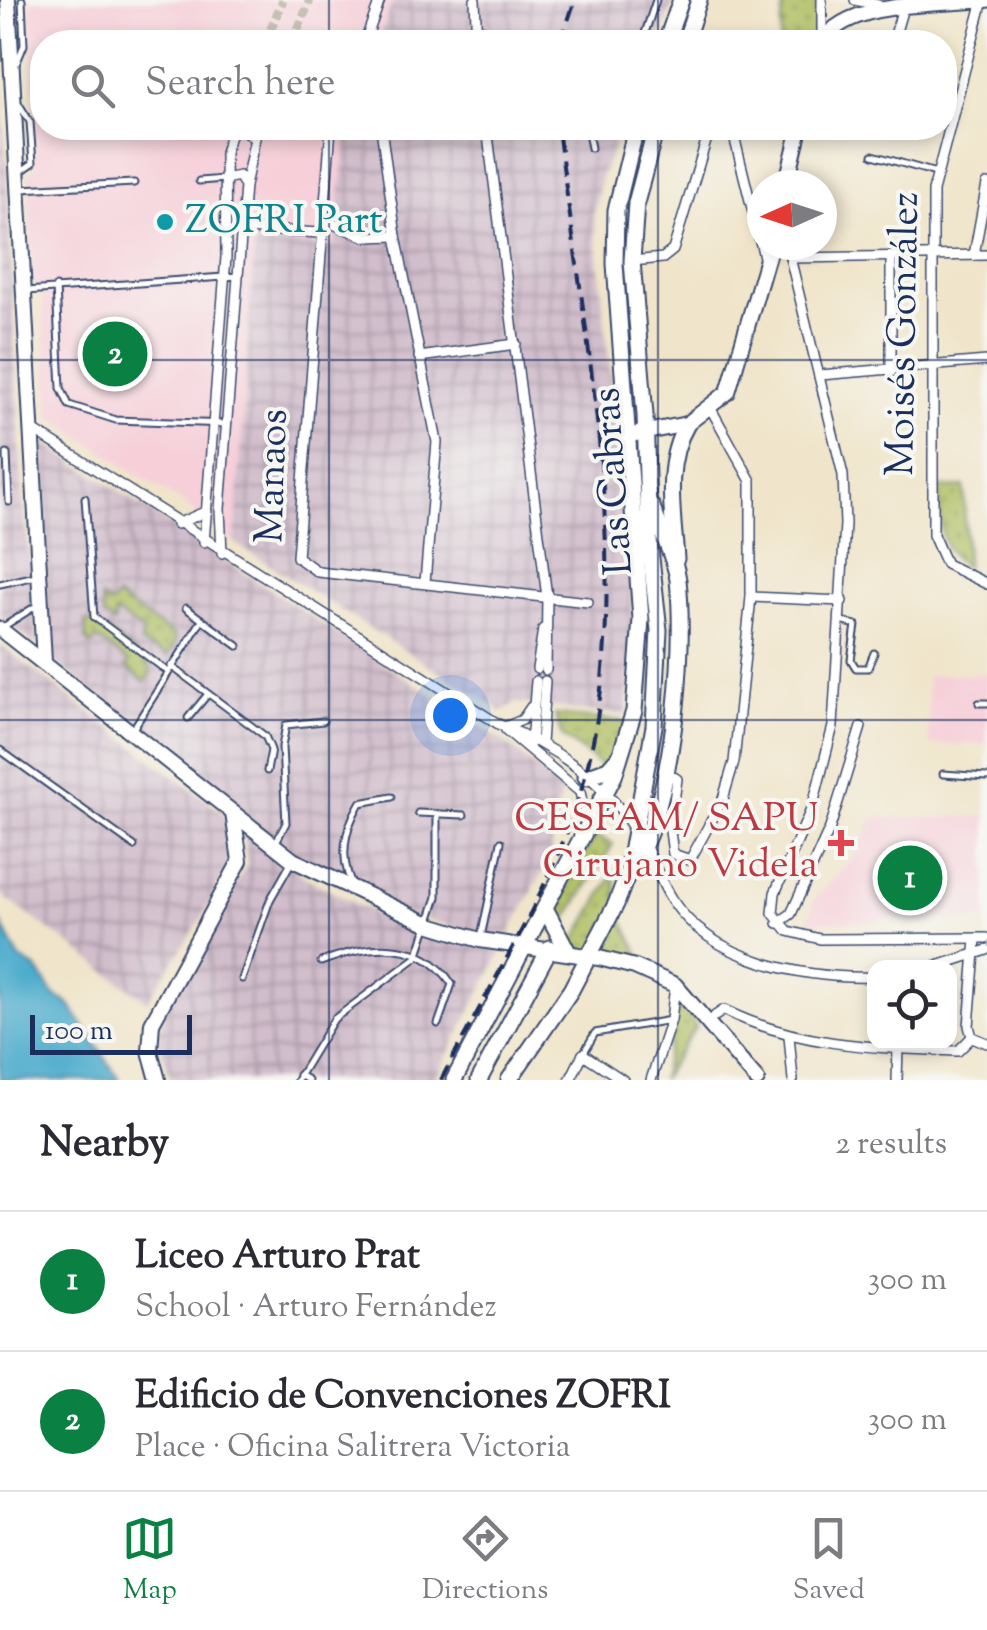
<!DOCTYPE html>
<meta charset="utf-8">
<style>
body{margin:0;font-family:"Sorts Mill Goudy",serif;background:#f7f7f7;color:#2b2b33}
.controls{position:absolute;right:30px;bottom:30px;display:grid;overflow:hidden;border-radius:20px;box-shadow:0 5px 15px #0003}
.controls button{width:90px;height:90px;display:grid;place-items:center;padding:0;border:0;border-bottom:2px solid #e1e1e2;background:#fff;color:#2b2b33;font:50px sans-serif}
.compass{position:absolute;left:747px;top:170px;width:90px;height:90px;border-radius:50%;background:#fff;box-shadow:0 5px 15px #0003;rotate:267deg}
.scale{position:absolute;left:30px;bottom:25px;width:162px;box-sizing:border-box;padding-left:10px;border:5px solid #1b2f5e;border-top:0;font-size:28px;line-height:35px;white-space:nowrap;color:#1b2f5e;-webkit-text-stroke:8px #f6f6f2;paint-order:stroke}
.you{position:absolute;left:450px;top:715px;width:35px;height:35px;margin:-25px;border:8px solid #fff;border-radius:50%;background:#1a73e8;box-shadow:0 0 0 15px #1a73e833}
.badge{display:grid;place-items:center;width:65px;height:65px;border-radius:50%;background:#0b8043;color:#fff;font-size:32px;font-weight:700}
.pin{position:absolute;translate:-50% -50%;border:5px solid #fff;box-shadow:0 2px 10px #0006}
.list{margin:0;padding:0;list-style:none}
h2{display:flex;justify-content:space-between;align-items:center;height:130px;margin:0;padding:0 40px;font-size:42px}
h2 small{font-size:32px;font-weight:400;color:#7c7c81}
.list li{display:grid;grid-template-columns:65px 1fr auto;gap:30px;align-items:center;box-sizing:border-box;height:140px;padding:0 40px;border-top:2px solid #e1e1e2}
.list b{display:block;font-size:38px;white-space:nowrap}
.list p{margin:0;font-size:32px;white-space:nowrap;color:#7c7c81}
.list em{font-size:32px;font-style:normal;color:#7c7c81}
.icon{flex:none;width:55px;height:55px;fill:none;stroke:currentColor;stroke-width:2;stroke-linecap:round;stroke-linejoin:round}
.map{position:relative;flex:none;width:987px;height:1080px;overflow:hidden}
.search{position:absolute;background:#fff;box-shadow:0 5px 15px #0003;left:30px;right:30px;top:30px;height:110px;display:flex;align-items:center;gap:25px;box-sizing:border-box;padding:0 35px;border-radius:40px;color:#7c7c81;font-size:38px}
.sheet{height:410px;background:#fff}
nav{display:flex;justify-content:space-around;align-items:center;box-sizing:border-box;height:140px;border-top:2px solid #e1e1e2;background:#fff;font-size:28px;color:#7c7c81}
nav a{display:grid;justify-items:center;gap:5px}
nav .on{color:#0b8043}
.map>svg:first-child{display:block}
.built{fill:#f6cfd9}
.industrial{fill:url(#industrial-grid)}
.grass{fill:url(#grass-dots);stroke:#657660;stroke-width:2.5}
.water{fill:#4daccc;stroke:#346e95;stroke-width:2.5}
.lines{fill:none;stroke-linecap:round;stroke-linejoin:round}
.street-tunnel{stroke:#c5c1b4;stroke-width:9;stroke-dasharray:9 4.5;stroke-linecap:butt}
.lane-casing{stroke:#3b4a6e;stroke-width:9}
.street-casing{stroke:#3b4a6e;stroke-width:12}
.secondary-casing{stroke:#3b4a6e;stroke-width:18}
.primary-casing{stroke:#3b4a6e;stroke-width:19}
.lane{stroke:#fff;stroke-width:5}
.street{stroke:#fff;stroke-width:9}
.secondary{stroke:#fff;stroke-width:14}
.primary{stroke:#fff;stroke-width:15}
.rail{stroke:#1b2f5e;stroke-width:4;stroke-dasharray:15 8;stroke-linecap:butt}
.grid{fill:none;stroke:#1b2f5e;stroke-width:2.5;stroke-opacity:0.55}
.culture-dot{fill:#0f9aa8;stroke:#f6f6f2;stroke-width:4}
.health-dot{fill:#e0444e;stroke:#f6f6f2;stroke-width:4}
.labels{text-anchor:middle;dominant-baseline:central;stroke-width:8;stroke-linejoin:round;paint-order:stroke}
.culture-label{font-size:40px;fill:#0d838f;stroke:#f6f6f2;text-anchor:start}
.street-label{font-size:40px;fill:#1b2f5e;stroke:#f6f6f2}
.health-label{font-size:40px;fill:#be3a42;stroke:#f6f6f2;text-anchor:end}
</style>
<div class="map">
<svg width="987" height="1080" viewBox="0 0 987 1080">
<defs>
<pattern id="industrial-grid" width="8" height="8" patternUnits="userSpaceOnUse" patternTransform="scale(2.5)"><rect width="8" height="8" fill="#d1bdcb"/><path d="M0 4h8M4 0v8" fill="none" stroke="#a99aa8"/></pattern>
<pattern id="grass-dots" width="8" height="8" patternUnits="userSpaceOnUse" patternTransform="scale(2.5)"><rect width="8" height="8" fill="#afbe61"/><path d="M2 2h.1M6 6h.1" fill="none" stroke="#8e9b53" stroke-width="1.8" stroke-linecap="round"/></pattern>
</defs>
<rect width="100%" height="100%" fill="#f6f6f2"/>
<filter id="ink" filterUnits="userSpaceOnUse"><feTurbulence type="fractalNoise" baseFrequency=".01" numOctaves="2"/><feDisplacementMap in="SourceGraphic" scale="20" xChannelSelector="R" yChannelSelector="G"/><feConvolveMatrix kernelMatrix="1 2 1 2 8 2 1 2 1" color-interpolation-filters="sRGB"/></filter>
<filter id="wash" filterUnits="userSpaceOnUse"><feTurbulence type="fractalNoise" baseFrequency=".0048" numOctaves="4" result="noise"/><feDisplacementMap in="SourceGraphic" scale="40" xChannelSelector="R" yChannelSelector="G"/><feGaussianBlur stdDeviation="2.25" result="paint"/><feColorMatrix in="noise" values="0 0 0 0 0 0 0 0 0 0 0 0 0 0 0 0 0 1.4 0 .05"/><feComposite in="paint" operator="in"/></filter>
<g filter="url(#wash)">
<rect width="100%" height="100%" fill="#f0e5ca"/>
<g class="built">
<polygon points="31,0 394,0 377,42 42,42 42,128 348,128 334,247 255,239 235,543 184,504 50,417 42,297 33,282 28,173 36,168"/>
<polygon points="987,674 987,744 929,745 927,675"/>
<polygon points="987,816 987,919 808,922 814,900 854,857 874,818"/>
</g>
<g class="industrial">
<polygon points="394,0 674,0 658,42 377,42"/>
<polygon points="0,46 22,489 39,647 0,616"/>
<polygon points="348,128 622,128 601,175 594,215 629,556 633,630 626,715 517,703 501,711 235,543 255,239 334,247"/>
<polygon points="34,436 507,744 561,790 549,859 506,941 384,909 267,837 216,789 48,656"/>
<polygon points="0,645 222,812 229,826 232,853 223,874 203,916 147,1001 0,894"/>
<polygon points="243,831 306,878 387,920 502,951 435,1080 172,1080 158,1041 164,1007 247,865"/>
</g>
<g class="grass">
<polygon points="784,0 817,0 817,42 780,42"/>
<path d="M964,487L966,567C935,547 941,522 939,488Z"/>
<polygon points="117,597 174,636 175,644 167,656 141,643 143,631 116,613 114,623 104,617 101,598 111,605"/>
<polygon points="85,622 94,622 148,663 151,673 145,682 126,667 129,662 97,639 92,645 86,640"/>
<polygon points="555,715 633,722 616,762 600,765 562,736"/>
<polygon points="595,836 613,844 558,933 546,927"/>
<polygon points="614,873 621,917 645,965 569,951"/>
<polygon points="679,1001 696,1026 661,1080"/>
</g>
<polygon class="water" points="0,921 20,959 37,969 54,995 69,1004 120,1080 0,1080"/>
</g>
<g filter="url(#ink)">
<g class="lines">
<g class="street-tunnel">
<polyline points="265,42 283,0"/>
<polyline points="293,42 310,0"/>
</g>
<defs>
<g id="lane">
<polyline points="642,42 656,0"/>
<polyline points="17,62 24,45 22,0"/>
<polyline points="19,104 30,122 33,163 20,172"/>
<polyline points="587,128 591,148"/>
<polyline points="873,155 936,173"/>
<polyline points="199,181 225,179"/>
<polyline points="21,189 134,183"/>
<polyline points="56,287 61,388 69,405 116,420 227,424"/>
<polyline points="26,291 238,276"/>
<polyline points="7,454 9,502"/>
<polyline points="85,498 94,617 167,671"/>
<polyline points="0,584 36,576"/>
<polyline points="186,608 238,646"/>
<polyline points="841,621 856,625 851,660 856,668 868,668 874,653"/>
<polyline points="3,627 39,604"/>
<polyline points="171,666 265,736 271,750 267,771"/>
<polyline points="979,703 987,703"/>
<polyline points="188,718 208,694"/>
<polyline points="133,729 202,620"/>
<polyline points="0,750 134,846"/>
<polyline points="943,774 987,777"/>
<polyline points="418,813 464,815"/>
<polyline points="275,844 286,823 282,747 286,725 323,721"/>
<path d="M351,882C339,855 346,827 360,803L392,797"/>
<polyline points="481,937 501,842"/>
<path d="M321,962C365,945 421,936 452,984L438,1024"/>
<polyline points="242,979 270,900 291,863"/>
<polyline points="583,1054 595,1033 671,1020"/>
<polyline points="299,1075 308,1080"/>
<polyline points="297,1080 334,1019 417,957 437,897 437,814"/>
</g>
<g id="street">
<polyline points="475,0 477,42"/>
<polyline points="855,0 878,5"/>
<polyline points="983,0 933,191 933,535 946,564 987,584"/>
<polyline points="475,27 513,42"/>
<polyline points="822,39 822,0"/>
<polyline points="365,42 380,0"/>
<polyline points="893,42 904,4"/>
<polyline points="239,128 253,136"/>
<polyline points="331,128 297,557 318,572 588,602"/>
<polyline points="381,128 396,236 437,442 425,582"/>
<polyline points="487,128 547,597 546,670"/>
<polyline points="732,128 765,261"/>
<polyline points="225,179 239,176 245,186"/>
<polyline points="323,220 366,237 396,236"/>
<polyline points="242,229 321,233"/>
<polyline points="787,245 843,475 845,524 833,726 813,805 775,893 773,913 788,931 820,939 987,938"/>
<polyline points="974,255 987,184"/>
<polyline points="791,258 987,255"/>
<polyline points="632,261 663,258 673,250 710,128"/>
<polyline points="419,357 516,344"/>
<polyline points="891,372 891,257"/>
<polyline points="820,375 987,361"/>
<path d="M30,428L500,725C552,745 604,780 633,828"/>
<polyline points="177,524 207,511"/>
<polyline points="204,542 226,257 225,153 232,128"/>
<polyline points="222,553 220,509 245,186 257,128"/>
<polyline points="751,597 842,601"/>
<polyline points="537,669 543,629"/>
<polyline points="505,727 522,720 531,707"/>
<polyline points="506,730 580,792 587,824"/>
<polyline points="531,743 536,681"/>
<polyline points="541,744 545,681"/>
<polyline points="666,772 677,779 670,831 673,854 690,860 723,799 734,762 751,597 751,481 711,409"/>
<path d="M645,845C654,863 661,883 672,900C713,962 806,979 874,977"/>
<polyline points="778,923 791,914 830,828 861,727"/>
<polyline points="931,968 987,950"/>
<path d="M715,1016L724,1010C799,1047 877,1048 958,1051L972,1037"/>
<polyline points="789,1036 793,1080"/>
<polyline points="972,1037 969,1026 976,939"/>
<polyline points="972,1037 987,1043"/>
<polyline points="570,1080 583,1054 623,1080"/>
<polyline points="651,1080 671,1020 675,985"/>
<polyline points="897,1080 898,1048"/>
</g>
<g id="secondary">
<polyline points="8,0 44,662"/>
<path d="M822,42C849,0 933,5 987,0"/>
<polyline points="786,185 800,128"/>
<polyline points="631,435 687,424 728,392 771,245"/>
<polyline points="0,629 293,860 431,925 480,940 599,958 635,967 675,985 757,1080"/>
<polyline points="158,1080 150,1051 152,1023 240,861 233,813"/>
</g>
<g id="primary">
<polyline points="666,42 681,0"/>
<polyline points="685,42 699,0"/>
<path d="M676,559C673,514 663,464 687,424"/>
<polyline points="586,777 608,769 618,758"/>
<path d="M632,867C673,807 686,653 678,580C675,557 660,530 652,507"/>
<polyline points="546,910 567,950"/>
<polyline points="454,1080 614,776 634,711 641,619 615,264 616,210 636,128"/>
<polyline points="479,1080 550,948"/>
<polyline points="509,1080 571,990 616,904 627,875 654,726 659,630 649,540 645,415 632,261 636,203 656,128"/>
</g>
</defs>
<use href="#lane" class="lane-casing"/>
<use href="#street" class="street-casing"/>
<use href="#secondary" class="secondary-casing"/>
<use href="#primary" class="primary-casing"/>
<use href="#lane" class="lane"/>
<use href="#street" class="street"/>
<use href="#secondary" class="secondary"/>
<use href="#primary" class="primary"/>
<g class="rail">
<polyline points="561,42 575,0"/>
<path d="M441,1080C484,996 537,912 570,824C646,621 584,338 558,128"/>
</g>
</g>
</g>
<path class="grid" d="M329,0V42M658,0V42M329,128V1080M658,128V1080M0,360H987M0,720H987"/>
<circle class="culture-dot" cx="165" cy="222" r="10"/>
<path class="health-dot" d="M836 828h10v10h10v10h-10v10h-10v-10h-10v-10h10z"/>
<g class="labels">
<g class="culture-label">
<text x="185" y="222">ZOFRI Part</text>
</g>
<g class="street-label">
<text transform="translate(905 334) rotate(-89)">Moisés González</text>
<text transform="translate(274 476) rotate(-88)">Manaos</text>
<text transform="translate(615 481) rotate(-94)">Las Cabras</text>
</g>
<g class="health-label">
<text x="818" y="820">CESFAM/ SAPU<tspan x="818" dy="46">Cirujano Videla</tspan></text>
</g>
</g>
</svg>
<div class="controls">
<button><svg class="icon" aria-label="locate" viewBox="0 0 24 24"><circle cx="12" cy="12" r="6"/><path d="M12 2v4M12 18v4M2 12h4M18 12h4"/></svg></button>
</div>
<svg class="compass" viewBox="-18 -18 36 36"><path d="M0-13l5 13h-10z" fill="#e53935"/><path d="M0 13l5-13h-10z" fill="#7c7c81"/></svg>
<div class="scale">100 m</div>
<div class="you"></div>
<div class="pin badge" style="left:910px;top:878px">1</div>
<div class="pin badge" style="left:115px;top:354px">2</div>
<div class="search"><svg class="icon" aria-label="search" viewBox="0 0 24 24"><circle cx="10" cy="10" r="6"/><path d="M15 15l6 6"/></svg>Search here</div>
</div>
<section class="sheet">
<h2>Nearby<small>2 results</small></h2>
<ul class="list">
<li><span class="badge">1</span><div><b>Liceo Arturo Prat</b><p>School · Arturo Fernández</p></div><em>300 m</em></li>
<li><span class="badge">2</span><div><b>Edificio de Convenciones ZOFRI</b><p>Place · Oficina Salitrera Victoria</p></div><em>300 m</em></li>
</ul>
</section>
<nav>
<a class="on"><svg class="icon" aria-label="map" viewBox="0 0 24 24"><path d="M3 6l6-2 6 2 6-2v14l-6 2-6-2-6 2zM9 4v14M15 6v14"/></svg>Map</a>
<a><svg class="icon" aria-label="directions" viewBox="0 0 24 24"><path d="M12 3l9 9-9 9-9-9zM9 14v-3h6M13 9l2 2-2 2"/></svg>Directions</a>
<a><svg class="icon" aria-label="saved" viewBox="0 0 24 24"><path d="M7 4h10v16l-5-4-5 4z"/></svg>Saved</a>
</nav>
